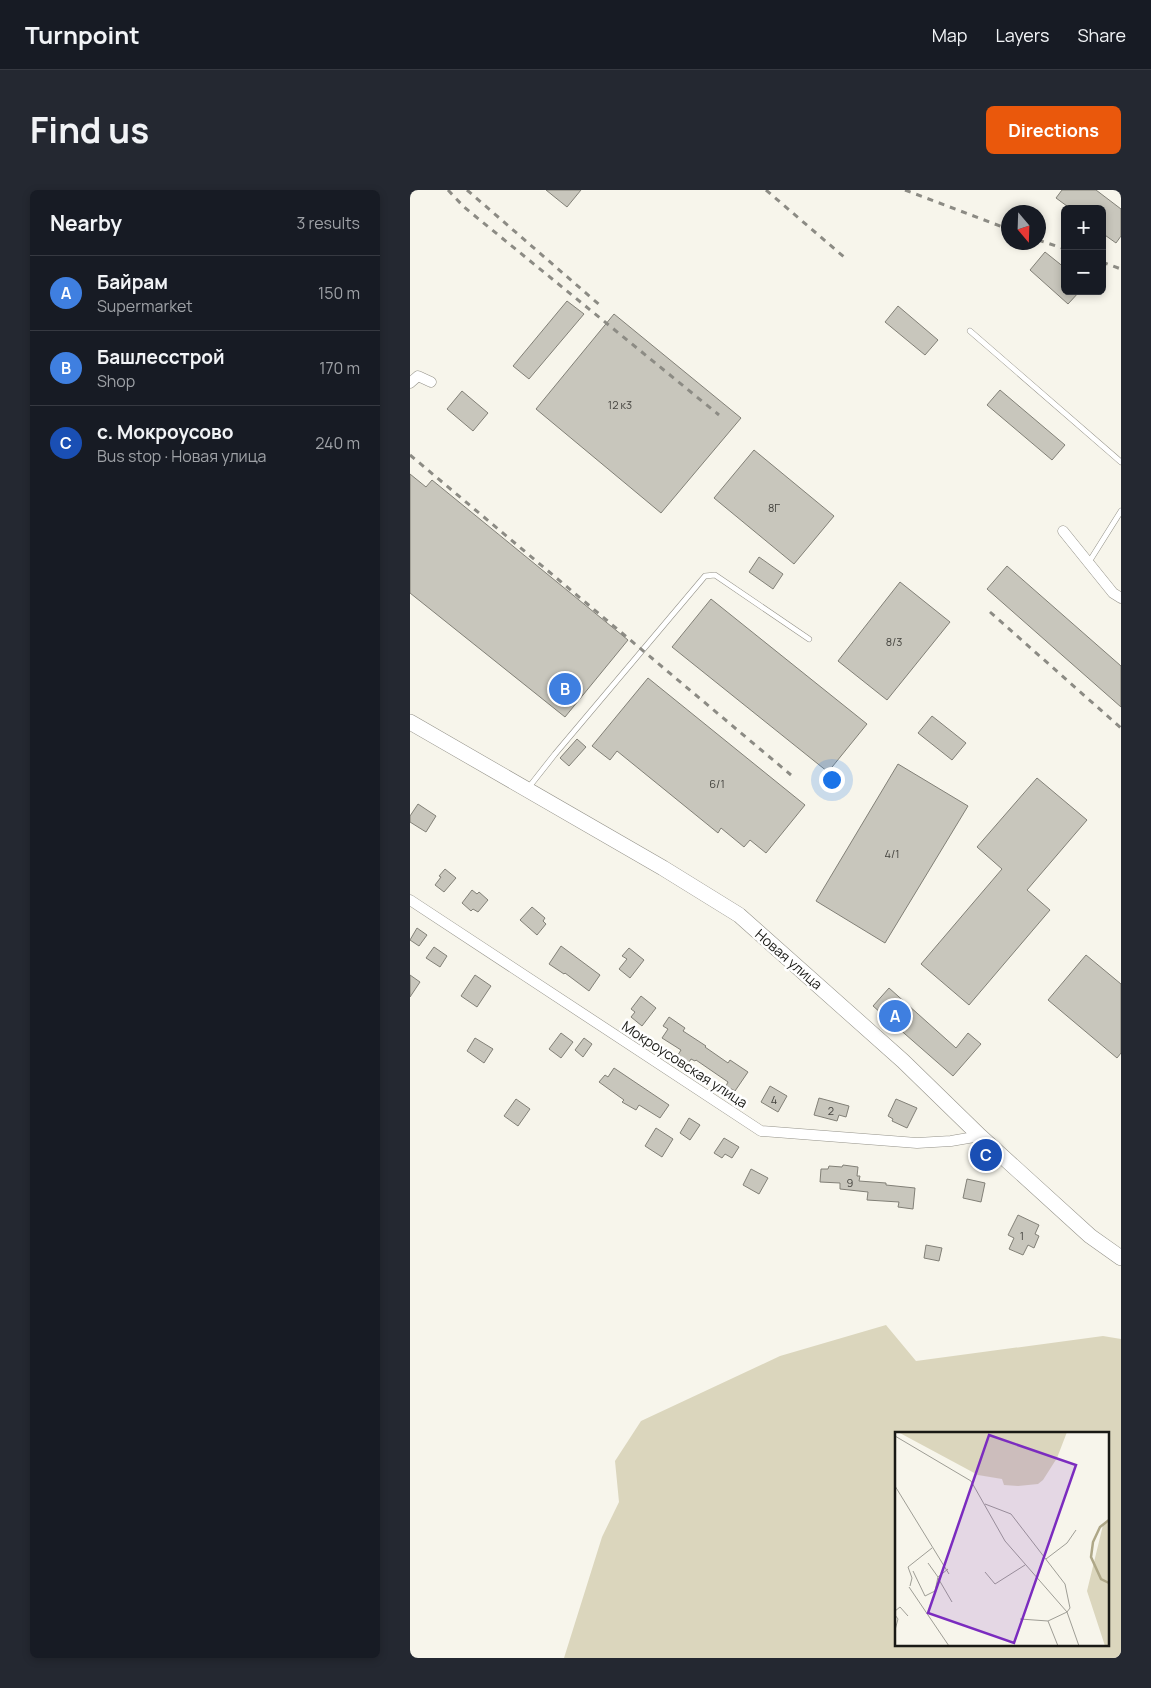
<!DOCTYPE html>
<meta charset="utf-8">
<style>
body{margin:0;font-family:Manrope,sans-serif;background:#242831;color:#f1f3f6}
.controls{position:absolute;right:15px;top:15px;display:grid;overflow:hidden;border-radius:8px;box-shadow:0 2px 8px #0003}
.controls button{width:45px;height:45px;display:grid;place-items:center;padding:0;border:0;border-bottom:1px solid #363941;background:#171b24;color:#f1f3f6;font:25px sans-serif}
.compass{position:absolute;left:591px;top:15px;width:45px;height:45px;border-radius:50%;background:#171b24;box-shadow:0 2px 8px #0003;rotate:161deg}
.you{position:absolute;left:421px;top:589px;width:18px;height:18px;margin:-12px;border:4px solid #fff;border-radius:50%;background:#1a73e8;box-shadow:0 0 0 8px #1a73e833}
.badge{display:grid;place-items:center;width:32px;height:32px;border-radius:50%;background:#ea580c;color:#fff;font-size:16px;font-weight:700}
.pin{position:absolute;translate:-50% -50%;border:2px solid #fff;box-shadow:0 1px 5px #0006}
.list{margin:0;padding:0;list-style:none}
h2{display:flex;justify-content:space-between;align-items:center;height:65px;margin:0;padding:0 20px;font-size:21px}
h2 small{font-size:16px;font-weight:400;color:#9ea1a6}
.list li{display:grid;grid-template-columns:32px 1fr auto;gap:15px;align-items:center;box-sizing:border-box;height:75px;padding:0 20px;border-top:1px solid #363941}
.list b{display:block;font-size:19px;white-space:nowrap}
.list p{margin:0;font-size:16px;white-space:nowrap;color:#9ea1a6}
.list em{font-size:16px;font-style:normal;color:#9ea1a6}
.map{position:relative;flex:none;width:711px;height:1468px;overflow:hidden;border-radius:8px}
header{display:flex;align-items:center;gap:30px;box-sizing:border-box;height:70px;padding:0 25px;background:#171b24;border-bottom:1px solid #363941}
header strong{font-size:24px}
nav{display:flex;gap:28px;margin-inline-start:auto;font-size:18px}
.intro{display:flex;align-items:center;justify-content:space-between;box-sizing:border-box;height:120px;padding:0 30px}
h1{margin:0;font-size:35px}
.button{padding:12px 22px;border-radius:8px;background:#ea580c;color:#fff;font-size:18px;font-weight:700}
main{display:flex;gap:30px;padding:0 30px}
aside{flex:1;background:#171b24;border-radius:8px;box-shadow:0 2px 8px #0003}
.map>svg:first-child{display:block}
.green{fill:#dbd6bd;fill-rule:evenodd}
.building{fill:#c8c6bc;stroke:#828077}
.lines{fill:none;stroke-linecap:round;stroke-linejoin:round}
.lane-casing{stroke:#949289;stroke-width:6}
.street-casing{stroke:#949289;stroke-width:11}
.secondary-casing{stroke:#949289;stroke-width:16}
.lane{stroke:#fff;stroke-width:5}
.street{stroke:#fff;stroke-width:10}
.secondary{stroke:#fff;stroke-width:15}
.rail{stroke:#8c8b84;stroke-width:3;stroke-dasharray:6 6;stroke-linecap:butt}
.labels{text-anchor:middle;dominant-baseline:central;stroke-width:5;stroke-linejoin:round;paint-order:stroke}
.number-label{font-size:11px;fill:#45443f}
.street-label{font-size:14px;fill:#191915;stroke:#fff}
.inset-river{fill:none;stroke:#aea787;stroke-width:2.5}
.inset-road{fill:none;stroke:#9e9d95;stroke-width:1}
.view{fill:#7b2cbf;fill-opacity:0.15;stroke:#7b2cbf;stroke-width:2.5}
.inset-edge{fill:none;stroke:#191915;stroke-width:2.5}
</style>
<header>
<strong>Turnpoint</strong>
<nav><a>Map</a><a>Layers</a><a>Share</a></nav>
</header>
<div class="intro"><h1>Find us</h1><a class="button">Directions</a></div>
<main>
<aside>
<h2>Nearby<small>3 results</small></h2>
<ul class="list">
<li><span class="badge" style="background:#3f7fe0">A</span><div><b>Байрам</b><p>Supermarket</p></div><em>150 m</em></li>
<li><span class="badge" style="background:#3f7fe0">B</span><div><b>Башлесстрой</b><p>Shop</p></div><em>170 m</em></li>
<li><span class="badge" style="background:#1a4fb4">C</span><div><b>с. Мокроусово</b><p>Bus stop · Новая улица</p></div><em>240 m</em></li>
</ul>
</aside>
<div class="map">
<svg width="711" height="1468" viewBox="0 0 711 1468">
<rect width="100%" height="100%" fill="#f7f5eb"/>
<path class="green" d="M476,1135L506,1171L693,1146L711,1149V1468H154L192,1347L209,1312L205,1271L231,1231L370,1166ZM486,1243H697V1454H486Z"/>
<g class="building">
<polygon points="136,0 171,0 157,17"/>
<polygon points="652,0 686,0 711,19 711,46 706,53 692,43 692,19 661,19 646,8"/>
<polygon points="635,62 655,78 655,101 670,101 658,114 620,80"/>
<polygon points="157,111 174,124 119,189 103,176"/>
<polygon points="488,116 528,150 515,165 475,132"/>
<polygon points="204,124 331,228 251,323 126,219"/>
<polygon points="590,200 655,255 642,270 577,215"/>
<polygon points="52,201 78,223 63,241 37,219"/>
<polygon points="344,260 424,326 384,374 304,308"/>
<polygon points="0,284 16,297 22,290 218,450 155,527 0,403"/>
<polygon points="349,367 373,384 363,399 339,382"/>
<polygon points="597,376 711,476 711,517 577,399"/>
<polygon points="490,392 540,432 477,510 428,471"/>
<polygon points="301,409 457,534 418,582 262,457"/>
<polygon points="238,488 395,615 356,663 340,650 334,657 311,638 308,643 207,561 200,570 182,556"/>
<polygon points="522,526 556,553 542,570 508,543"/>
<polygon points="167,549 176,557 159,576 150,568"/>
<polygon points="488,574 558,616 475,753 406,711"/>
<polygon points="627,588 677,630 617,700 640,720 559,815 511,774 592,679 567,657"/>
<polygon points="8,614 26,626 16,642 0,632 0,626"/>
<polygon points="35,679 46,688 34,702 25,695 31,687 29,686"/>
<polygon points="62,700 67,704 69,702 78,710 68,722 63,719 61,721 52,713"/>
<polygon points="122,717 135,728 133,731 136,734 127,745 110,730"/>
<polygon points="7,738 17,745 9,756 0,750"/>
<polygon points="151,756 190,785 179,801 155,783 154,784 139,774"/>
<polygon points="24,757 37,766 30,777 16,768"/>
<polygon points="219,758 234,770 220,788 209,779 217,769 212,766"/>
<polygon points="676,765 711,794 711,863 707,868 638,810"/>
<polygon points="0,785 10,792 0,807"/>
<polygon points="65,785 81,796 67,817 51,806"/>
<polygon points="479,798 546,858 558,843 571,854 543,886 463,816"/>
<polygon points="231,806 246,818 232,836 221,827 225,822 221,819"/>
<polygon points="259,827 275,838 273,841 296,856 295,857 318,873 320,870 338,882 325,901 316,896 318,892 286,870 285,871 281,869 277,875 266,868 271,860 252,848 258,839 253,836"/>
<polygon points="151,843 163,852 151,868 139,859"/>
<polygon points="65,848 83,859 74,873 57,861"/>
<polygon points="174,848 182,854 173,867 165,860"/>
<polygon points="204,878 259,915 250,928 229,915 226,920 212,912 214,910 189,892 195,885 198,887"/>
<polygon points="360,896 377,906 368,922 351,912"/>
<polygon points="409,908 439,916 436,927 429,925 427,931 404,925"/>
<polygon points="106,909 120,919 108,936 94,926"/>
<polygon points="486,909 507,918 497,938 482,931 483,929 478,926"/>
<polygon points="279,928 290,935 280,950 270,943"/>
<polygon points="246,938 263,949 252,967 235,956"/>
<polygon points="314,948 329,957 322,968 315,964 312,968 304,963"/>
<polygon points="433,975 448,977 447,986 450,986 449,991 476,993 476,995 505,998 503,1019 488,1017 489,1012 457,1010 458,1002 430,999 430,993 410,992 411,979 418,979 419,976 432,977"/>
<polygon points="341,979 358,988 349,1004 333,995"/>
<polygon points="557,989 575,993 571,1012 553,1008"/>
<polygon points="608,1025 629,1035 625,1044 629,1046 624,1058 618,1055 613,1065 599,1059 604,1048 598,1045"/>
<polygon points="516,1055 532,1058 529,1071 514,1068"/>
</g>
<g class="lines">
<defs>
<g id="lane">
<polyline points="560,141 711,272"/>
<polyline points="679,372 711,321"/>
<polyline points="119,597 145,564 295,386 305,385 399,449"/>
</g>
<g id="street">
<polyline points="0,193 8,186 21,192"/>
<polyline points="653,341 703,403 711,408"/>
<polyline points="0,710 351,941 507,953 541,951 570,946"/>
</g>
<polyline id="secondary" points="0,532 253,678 329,725 493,871 570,946 680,1046 711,1068"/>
</defs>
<use href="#lane" class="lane-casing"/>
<use href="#street" class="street-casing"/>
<use href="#secondary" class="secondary-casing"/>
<use href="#lane" class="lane"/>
<use href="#street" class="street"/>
<use href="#secondary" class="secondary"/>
<g class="rail">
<polyline points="38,0 54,17 309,225"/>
<polyline points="57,0 192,117"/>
<polyline points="356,0 434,67"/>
<polyline points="495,0 598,39"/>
<polyline points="628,50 655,59"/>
<polyline points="692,72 711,79"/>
<polyline points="0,265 381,585"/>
<polyline points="580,422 711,538"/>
</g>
</g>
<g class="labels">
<g class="number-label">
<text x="210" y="214">12 к3</text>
<text x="364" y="317">8Г</text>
<text x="484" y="451">8/3</text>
<text x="307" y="593">6/1</text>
<text x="482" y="663">4/1</text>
<text x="364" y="909">4</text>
<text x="421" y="920">2</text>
<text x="440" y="992">9</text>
<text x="612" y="1045">1</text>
</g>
<g class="street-label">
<text transform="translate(379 769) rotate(41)">Новая улица</text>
<text transform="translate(275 874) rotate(33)">Мокроусовская улица</text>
</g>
</g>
<g transform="translate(485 1242)">
<rect width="214" height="214" fill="#f7f5eb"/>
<path d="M3,0H172L162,26L148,48L143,52L123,54L109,53L107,47L83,43ZM214,90V214H210L192,159L208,93Z" fill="#dbd6bd"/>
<path class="inset-river" d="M214,88L205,95L198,110L196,125L206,147L214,151"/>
<path class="inset-road" d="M0,4L76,49L110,109L172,180L184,214M0,54L54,142M90,72L116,82L170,152L175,176L172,180L153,189L125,187M151,127L172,111L181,98M33,131L43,145L53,137M18,139L30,164L40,159L43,145M90,140L100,152L130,133M43,146L57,170M15,154L17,146L13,135L37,116M14,155L54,214M0,179L5,175L13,184M0,183L3,187L0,198M153,189L163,214"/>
<path class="view" d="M94,3L181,33L119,211L33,181Z"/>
<rect width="214" height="214" class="inset-edge"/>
</g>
</svg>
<div class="controls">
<button>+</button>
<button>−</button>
</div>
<svg class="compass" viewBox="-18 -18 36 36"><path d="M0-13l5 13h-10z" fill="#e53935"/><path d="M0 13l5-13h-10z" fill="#9ea1a6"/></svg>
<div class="you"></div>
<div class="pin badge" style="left:485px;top:826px;background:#3f7fe0">A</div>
<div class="pin badge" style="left:155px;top:499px;background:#3f7fe0">B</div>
<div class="pin badge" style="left:576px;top:965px;background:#1a4fb4">C</div>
</div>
</main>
